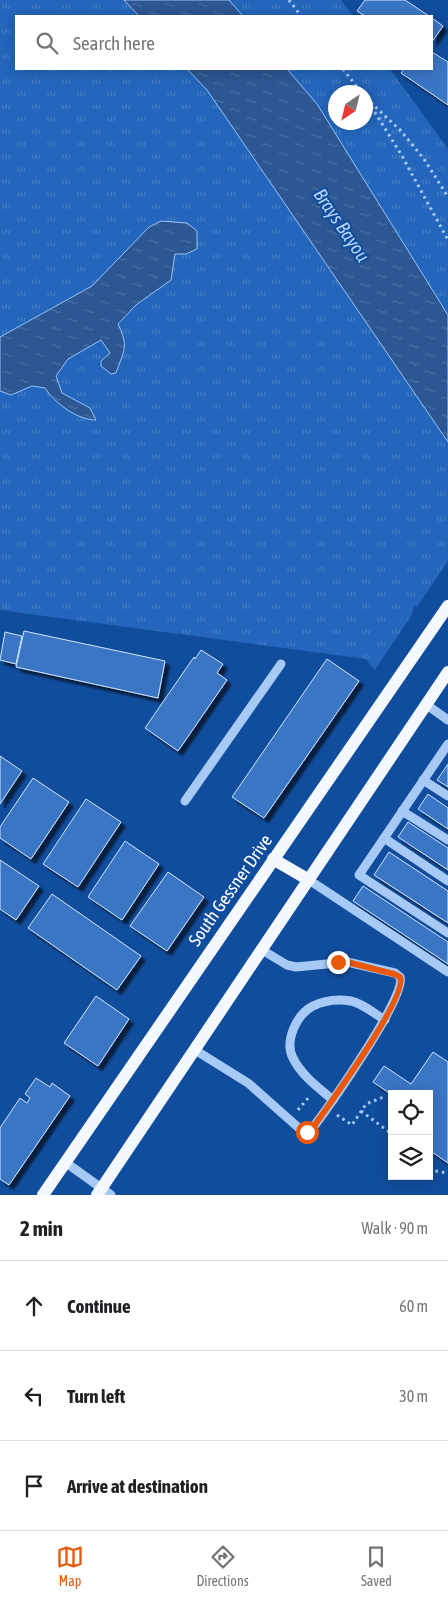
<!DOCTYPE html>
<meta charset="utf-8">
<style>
body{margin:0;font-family:"Asap Condensed",sans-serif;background:#f2f2f2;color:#202124}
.controls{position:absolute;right:15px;bottom:15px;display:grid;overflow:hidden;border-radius:0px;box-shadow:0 2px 12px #0003}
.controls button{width:45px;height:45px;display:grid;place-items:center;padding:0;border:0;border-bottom:1px solid #e0e0e0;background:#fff;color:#202124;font:25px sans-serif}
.compass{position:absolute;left:328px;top:85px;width:45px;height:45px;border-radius:50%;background:#fff;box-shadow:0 2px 12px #0003;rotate:215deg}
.stop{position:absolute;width:15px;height:15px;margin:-11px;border:4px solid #ea580c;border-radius:50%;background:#fff}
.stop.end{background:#ea580c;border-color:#fff;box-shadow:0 1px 5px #0008}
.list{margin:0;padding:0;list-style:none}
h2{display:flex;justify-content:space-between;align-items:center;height:65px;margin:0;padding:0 20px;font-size:21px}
h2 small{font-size:16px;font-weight:400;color:#757577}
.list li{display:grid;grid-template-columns:32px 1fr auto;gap:15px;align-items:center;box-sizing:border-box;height:90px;padding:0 20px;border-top:1px solid #e0e0e0}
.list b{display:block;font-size:19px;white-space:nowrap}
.list em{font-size:16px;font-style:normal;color:#757577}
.icon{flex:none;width:28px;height:28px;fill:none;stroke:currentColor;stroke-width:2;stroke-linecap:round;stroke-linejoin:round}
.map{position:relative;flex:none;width:448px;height:1195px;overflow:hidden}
.search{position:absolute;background:#fff;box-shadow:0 2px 12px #0003;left:15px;right:15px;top:15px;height:55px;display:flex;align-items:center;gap:12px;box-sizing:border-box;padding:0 18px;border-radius:0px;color:#757577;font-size:19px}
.sheet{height:335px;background:#fff}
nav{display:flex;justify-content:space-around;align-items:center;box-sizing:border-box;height:70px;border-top:1px solid #e0e0e0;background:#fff;font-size:14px;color:#757577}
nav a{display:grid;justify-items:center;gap:2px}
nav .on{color:#ea580c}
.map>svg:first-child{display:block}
.grass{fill:url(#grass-tufts);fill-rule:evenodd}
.water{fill:url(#water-ripples);stroke:#98c3f8}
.building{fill:#3a76c4;stroke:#cfe4fe;filter:url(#shadow)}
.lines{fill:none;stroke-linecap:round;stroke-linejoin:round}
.path{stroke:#a6c9f5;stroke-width:3;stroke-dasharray:2.5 4;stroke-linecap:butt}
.minor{stroke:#a6c9f5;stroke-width:9}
.major{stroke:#f4f8ff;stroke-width:12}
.route{stroke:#ea580c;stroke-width:6}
.labels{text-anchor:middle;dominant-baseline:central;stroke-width:4;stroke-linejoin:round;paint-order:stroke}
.street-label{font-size:18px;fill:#fff;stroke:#114d9d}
.water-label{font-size:19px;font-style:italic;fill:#b3d3fb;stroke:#114d9d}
</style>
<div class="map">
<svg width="448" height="1195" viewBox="0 0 448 1195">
<defs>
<pattern id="grass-tufts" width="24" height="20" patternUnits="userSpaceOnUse" patternTransform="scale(1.25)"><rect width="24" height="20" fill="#2466bb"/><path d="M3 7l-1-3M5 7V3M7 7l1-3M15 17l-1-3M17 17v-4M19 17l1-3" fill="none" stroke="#457dc5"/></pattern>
<pattern id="water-ripples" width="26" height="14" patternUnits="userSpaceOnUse" patternTransform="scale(1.25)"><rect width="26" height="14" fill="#2c5792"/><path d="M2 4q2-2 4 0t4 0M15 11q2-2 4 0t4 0" fill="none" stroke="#4c70a2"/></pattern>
<filter id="shadow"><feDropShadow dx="4.5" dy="4.5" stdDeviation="1" flood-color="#0009"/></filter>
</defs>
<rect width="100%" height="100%" fill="#114d9d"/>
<path class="grass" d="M0,0H341L353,16H16V69H390L448,149V561L417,607L415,605L411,616L375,670L366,659L0,610ZM336,92H366V122H336Z"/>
<g class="water">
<polygon points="124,0 229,0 243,16 139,16"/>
<polygon points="187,69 287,69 317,104 448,315 448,442 207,90"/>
<path d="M161,221L187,223L197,231V249L186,254H175L171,280L136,305L118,324C129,347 124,350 116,373L111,374L101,366V361L110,353L101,340L68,359L56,376L62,393L90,408L96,420C77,420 55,403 45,388L32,386L11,395L0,391V337L92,286L149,227Z"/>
</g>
<g class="building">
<polygon points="365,0 405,0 429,16 365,16 357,11"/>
<polygon points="432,18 443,26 432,42"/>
<polygon points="432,52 448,62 448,105 401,73 404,69 432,69"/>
<polygon points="24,631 165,661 158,698 16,667"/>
<polygon points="5,632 22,636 16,664 0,660"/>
<polygon points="201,650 223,664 217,673 227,680 178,751 145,728 194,657 195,659"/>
<polygon points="327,659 359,681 264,818 232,797"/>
<polygon points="0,756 22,771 0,804"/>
<polygon points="448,764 448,787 437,780"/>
<polygon points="33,778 69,802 31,859 0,838 0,827"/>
<polygon points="428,794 448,808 448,829 418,809"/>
<polygon points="86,799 121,822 78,887 43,864"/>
<polygon points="408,822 448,848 448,870 398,837"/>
<polygon points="125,841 159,864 122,920 88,897"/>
<polygon points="389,852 448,891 448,923 374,875"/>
<polygon points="0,860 39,886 16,920 0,909"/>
<polygon points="168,872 204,897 167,951 130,926"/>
<polygon points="363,886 448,942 448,964 353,901"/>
<polygon points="52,894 141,956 117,990 28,928"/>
<polygon points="96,996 129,1019 98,1066 64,1043"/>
<polygon points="433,1052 448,1062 448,1163 429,1150 429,1094 392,1095 373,1082 384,1066 411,1084"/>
<polygon points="36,1078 50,1087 52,1083 70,1096 9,1185 0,1179 0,1128 20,1098 27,1103 30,1098 25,1094"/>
</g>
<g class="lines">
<g class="path">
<polyline points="289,0 301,16"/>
<polyline points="343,69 361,92"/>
<polyline points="366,98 401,131 424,159 448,197"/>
<polyline points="368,101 402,156 448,240"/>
<polyline points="298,1110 308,1098"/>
<polyline points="361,1111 392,1134"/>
<polyline points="337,1115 352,1125 366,1104 386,1096"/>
<polyline points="429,1170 448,1173"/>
</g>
<g class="minor">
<polyline points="427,705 448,720"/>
<polyline points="448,744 359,875 448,933"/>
<polyline points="423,780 448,796"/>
<polyline points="185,801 281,664"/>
<polyline points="402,811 448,840"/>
<polyline points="384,838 448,881"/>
<polyline points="309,880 448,972"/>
<path d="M195,1050L248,1083L300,1129L307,1132L312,1129C327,1109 408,995 400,977L395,973L347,962L296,967L287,965L262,950"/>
<path d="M333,1100C319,1088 301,1075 293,1058C284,1041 297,1014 313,1006C325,1000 339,999 351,1001C362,1003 375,1014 385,1020"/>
<polyline points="65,1162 111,1195"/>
</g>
<g class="major">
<polyline points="273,859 309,880"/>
<polyline points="43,1195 448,606"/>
<polyline points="97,1195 448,672"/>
</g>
</g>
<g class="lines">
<path class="route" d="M307,1132L312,1129C326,1109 409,995 400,977L394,974L347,962H338"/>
</g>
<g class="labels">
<g class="street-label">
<text transform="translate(230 890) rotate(-55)">South Gessner Drive</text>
</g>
<g class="water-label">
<text transform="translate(342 225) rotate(56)">Brays Bayou</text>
</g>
</g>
</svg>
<div class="controls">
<button><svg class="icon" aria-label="locate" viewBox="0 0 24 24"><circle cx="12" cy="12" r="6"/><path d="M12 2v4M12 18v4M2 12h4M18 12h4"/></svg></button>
<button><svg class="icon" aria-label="layers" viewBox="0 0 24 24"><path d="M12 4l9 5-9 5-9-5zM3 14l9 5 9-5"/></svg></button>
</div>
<svg class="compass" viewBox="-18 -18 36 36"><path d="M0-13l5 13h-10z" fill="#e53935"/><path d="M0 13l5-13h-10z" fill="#757577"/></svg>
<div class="stop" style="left:307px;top:1132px"></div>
<div class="stop end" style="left:338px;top:962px"></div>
<div class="search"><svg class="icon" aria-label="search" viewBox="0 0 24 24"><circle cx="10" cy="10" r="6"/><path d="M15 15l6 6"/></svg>Search here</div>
</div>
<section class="sheet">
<h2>2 min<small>Walk · 90 m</small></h2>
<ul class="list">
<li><svg class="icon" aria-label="ahead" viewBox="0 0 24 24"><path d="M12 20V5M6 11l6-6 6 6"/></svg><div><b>Continue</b></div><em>60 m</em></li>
<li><svg class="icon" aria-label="left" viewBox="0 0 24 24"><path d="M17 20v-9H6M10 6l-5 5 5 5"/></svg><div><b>Turn left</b></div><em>30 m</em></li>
<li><svg class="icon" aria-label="arrive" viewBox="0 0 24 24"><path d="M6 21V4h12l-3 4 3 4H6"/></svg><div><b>Arrive at destination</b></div></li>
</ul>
</section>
<nav>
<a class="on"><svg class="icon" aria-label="map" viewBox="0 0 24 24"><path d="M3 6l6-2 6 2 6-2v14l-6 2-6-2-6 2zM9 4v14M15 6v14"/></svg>Map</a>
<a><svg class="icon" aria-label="directions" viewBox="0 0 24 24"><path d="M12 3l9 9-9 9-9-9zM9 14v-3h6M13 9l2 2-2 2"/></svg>Directions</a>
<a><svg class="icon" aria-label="saved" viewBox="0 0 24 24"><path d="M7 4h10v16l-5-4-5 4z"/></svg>Saved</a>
</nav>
